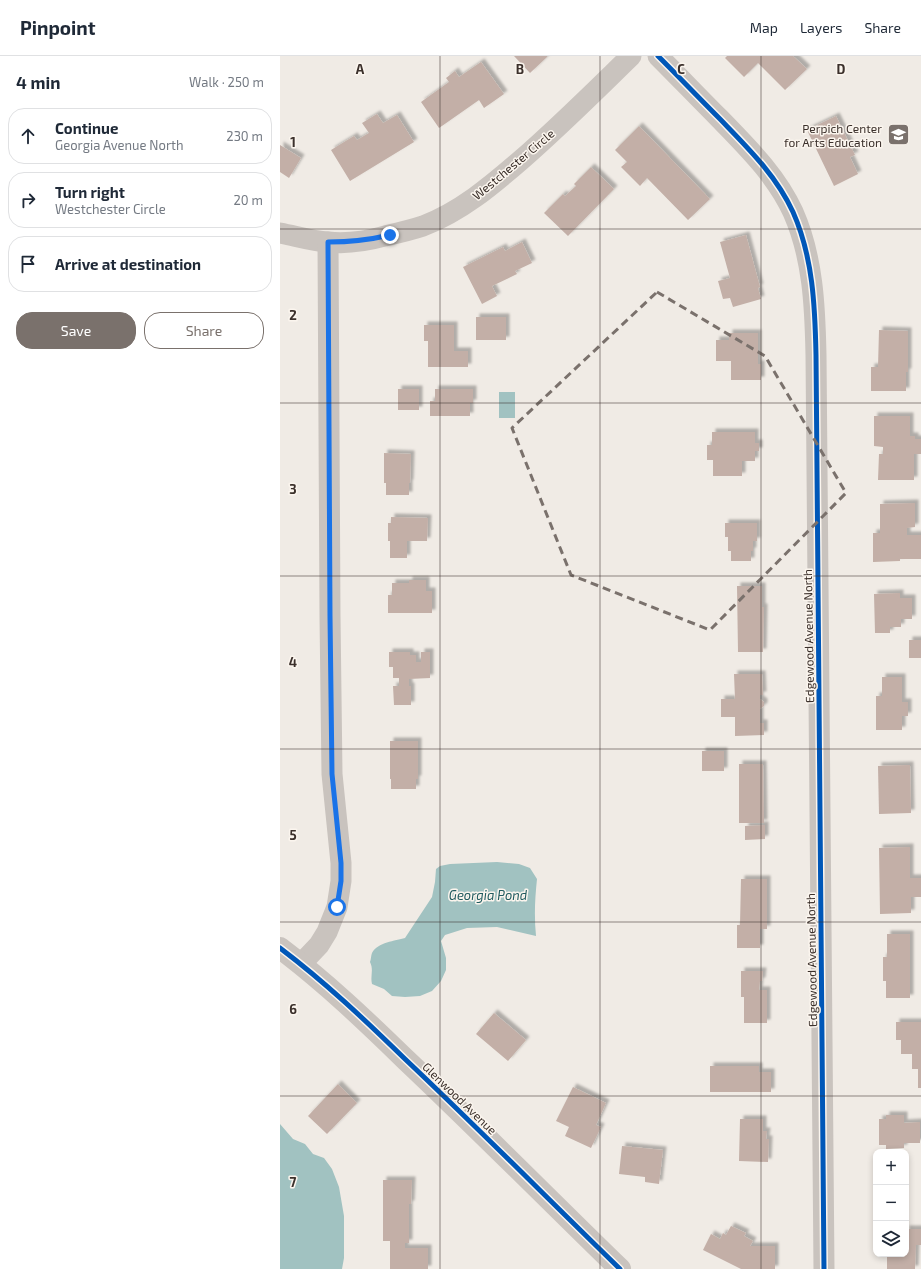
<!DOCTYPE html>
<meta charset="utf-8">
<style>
body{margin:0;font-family:"Exo 2",sans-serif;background:#f6f6f7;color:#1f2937}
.controls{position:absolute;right:12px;bottom:12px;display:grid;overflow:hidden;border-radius:8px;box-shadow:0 2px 6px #0003}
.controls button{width:36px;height:36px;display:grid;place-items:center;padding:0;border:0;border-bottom:1px solid #e0e1e3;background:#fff;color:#1f2937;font:20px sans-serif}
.stop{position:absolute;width:12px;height:12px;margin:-9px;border:3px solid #1a73e8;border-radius:50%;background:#fff}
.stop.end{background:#1a73e8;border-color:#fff;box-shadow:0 1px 4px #0008}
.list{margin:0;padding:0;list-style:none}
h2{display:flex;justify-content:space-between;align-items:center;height:52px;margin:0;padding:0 16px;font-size:17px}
h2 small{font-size:13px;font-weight:400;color:#747a83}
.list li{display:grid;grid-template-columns:26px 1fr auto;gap:12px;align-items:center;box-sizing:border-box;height:56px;margin:0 8px 8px;padding:0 8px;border:1px solid #e0e1e3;border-radius:16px}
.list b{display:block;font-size:15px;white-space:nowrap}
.list p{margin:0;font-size:13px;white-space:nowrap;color:#747a83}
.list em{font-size:13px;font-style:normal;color:#747a83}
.actions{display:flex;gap:8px;padding:12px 16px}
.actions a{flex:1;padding:9px 0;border:1px solid #7a716c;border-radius:16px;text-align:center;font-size:14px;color:#7a716c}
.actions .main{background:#7a716c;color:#fff}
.icon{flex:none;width:22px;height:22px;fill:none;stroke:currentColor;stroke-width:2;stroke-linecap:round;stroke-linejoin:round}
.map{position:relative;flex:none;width:641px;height:1213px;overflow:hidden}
header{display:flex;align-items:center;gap:24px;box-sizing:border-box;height:56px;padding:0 20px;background:#fff;border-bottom:1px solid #e0e1e3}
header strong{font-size:19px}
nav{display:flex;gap:22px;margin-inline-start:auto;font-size:14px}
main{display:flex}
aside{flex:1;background:#fff}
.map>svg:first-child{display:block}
.water{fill:#a1c2c1}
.building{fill:#c3afa7;filter:url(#shadow)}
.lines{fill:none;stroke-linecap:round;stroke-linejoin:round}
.minor{stroke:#c9c3be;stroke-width:21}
.tertiary{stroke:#c9c3be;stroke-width:22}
.cycleway-casing{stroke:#fbf5ee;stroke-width:8}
.cycleway{stroke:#0057b8;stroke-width:5}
.route{stroke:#1a73e8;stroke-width:5}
.marked{fill:none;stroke:#7a716c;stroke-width:3;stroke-dasharray:8 5;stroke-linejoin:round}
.grid{fill:none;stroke:#3b302b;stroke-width:1;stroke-opacity:0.55}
.labels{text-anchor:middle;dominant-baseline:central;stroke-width:3;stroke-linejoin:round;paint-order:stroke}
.poi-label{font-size:12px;fill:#3b302b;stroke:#fbf5ee;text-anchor:end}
.street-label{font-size:12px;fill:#3b302b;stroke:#fbf5ee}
.water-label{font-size:13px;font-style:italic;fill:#1f5a5e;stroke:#fbf5ee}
.grid-label{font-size:13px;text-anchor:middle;font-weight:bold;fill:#3b302b;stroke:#fbf5ee;stroke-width:3;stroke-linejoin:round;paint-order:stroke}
</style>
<header>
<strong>Pinpoint</strong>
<nav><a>Map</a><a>Layers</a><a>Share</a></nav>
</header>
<main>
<aside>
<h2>4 min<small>Walk · 250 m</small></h2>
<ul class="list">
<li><svg class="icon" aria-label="ahead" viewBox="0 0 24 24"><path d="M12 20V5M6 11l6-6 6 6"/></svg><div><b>Continue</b><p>Georgia Avenue North</p></div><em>230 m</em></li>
<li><svg class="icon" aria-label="right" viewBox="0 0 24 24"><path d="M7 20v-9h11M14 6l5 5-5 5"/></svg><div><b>Turn right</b><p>Westchester Circle</p></div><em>20 m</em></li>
<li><svg class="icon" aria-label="arrive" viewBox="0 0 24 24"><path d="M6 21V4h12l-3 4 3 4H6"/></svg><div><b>Arrive at destination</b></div></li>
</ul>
<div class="actions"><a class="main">Save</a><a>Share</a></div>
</aside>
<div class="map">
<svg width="641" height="1213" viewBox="0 0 641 1213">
<defs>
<filter id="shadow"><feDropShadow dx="3.5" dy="-3.5" stdDeviation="1" flood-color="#0004"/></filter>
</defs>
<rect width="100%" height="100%" fill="#f0ebe5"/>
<g class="water">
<rect x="219" y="336" width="16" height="26"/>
<path d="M217,806L239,808L250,812L257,823C255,842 254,860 256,880L217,871L187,872L165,879L161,885L166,902V914L161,925L152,935L140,940L125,941L112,940L104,933L92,928C90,920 94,914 90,906C91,904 91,899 92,897C98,886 115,885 125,882L152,841L155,826L156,813L160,810L170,808Z"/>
<polygon points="0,1068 13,1083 25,1088 33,1098 44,1102 52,1113 59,1131 64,1160 64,1202 62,1213 0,1213"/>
</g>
<g class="building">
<polygon points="234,0 267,0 267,1 250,17"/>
<polygon points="447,0 513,0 527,13 505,34 478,7 464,21 445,2"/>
<polygon points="201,6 224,38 204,52 199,44 159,72 141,46 169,26 166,22 175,15 179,21"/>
<polygon points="97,58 103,67 117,59 134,86 70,125 51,94 74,80 77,84 89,77 82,67"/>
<polygon points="556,60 575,99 570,101 578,118 554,130 527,74"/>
<polygon points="359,70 430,143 408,164 367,122 360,130 341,111 347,106 335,94"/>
<polygon points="0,89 21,102 9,122 0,116"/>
<polygon points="311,111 334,133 288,180 264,157 283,138 285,140 296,130 294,128"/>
<polygon points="466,179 480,231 478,232 481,243 453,251 450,242 443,243 438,225 450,222 440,186"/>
<polygon points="242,186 252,207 235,215 237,218 212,230 217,240 202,248 183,211 223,191 225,195"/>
<rect x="196" y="261" width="30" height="23"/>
<polygon points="144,269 174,269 174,295 188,295 188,311 148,311 148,285 144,285"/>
<polygon points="599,274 628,275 628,316 626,316 626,335 591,335 591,311 598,311"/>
<polygon points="449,277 478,277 478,308 481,308 481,324 451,324 451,305 436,305 436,284 449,284"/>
<rect x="118" y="333" width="21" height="21"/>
<polygon points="155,333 193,333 193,347 190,347 190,360 150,360 150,345 155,345"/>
<polygon points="594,360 630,360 630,380 635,380 635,383 641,383 641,398 634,398 634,424 598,424 599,398 603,398 603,391 594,390"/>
<polygon points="432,376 475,376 475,387 479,387 479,395 475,395 475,405 462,405 462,420 433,420 433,404 427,404 427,389 432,389"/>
<polygon points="104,397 131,398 130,427 129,427 129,439 106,439 106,427 104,427"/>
<polygon points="635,447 635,471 627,472 627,479 641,479 641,503 620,503 620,505 593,506 593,477 600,477 600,448"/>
<polygon points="111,461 148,462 147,485 127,485 127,502 110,502 110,485 108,485 108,467 111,467"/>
<polygon points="445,467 477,467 477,485 473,485 473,495 471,495 471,505 451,505 451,495 448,495 448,481 445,481"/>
<polygon points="129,524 146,524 146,535 152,535 152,557 108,557 108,539 112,539 112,527 129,527"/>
<polygon points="457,530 482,530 482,551 484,551 483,596 458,596"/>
<polygon points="620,537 620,542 632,542 632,563 621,563 621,571 610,571 610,577 595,577 594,538"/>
<rect x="629" y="584" width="12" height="18"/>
<polygon points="109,596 130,596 130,599 136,599 136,606 141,606 141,596 150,596 150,622 129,623 129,630 131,630 131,649 114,649 113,630 119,630 119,622 113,622 113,611 109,611"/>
<polygon points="454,618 482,618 483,639 480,639 480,643 484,646 484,650 480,653 480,667 484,667 484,679 455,680 455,661 441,661 441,643 455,643"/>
<polygon points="602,621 622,621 622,646 628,646 628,660 622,660 622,674 596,674 596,640 602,640"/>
<polygon points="110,685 138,685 138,723 136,723 136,733 111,733 111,723 110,723"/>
<rect x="422" y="695" width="22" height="20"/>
<polygon points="459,708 483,708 484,767 459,767"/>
<polygon points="630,709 631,757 599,758 598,710"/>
<polygon points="485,769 485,783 465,784 465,770"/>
<polygon points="630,791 630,822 641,822 641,841 631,841 631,857 600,858 599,792"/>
<polygon points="461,823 487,823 487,873 480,873 480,892 457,892 457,869 460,869"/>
<polygon points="607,878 630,878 630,942 606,942 606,925 603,925 603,901 607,901"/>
<polygon points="461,915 483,915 482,925 480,925 479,934 487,934 487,967 464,967 464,941 461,941"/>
<polygon points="214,957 246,984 228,1005 196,978"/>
<polygon points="616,966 641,966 641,1032 638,1032 638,1013 632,1013 632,998 621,998 621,984 616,984"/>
<polygon points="430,1010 479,1010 479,1016 491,1016 491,1036 430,1036"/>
<polygon points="58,1028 77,1047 47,1078 28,1060"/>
<polygon points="293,1031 326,1047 316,1069 321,1071 311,1092 285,1080 289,1071 276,1065"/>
<polygon points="606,1059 624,1059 624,1067 640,1066 640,1087 624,1087 624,1092 606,1093 606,1089 599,1089 599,1063 606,1063"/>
<polygon points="460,1063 483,1063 483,1075 487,1075 486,1083 489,1083 488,1106 459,1105"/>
<polygon points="342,1090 383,1094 379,1128 365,1126 365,1121 339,1118"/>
<polygon points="103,1124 132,1124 131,1148 129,1148 129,1187 125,1187 125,1192 148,1192 148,1213 110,1213 110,1185 103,1185"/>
<polygon points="451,1170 466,1177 464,1180 473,1185 470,1190 495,1190 495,1213 461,1213 423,1194 431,1178 440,1183 443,1177 446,1179"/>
<polygon points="626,1173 641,1173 641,1189 636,1189 635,1213 607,1213 607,1198 626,1198"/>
</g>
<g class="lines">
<g class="minor">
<path d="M378,0C399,21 419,42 440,63C467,91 496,119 513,156C533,201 535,250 536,299L544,1213"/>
<path d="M0,177C16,180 32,185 48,186C67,188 87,185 105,180C118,177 131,174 143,170C180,156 211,130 241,104C279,71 315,35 351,0"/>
<polyline points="21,908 39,889 47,876 57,851 61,825 61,807 52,718 50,560 48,186"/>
</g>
<path class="tertiary" d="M0,892C45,926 85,964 125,1003C198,1072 268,1143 340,1213"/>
<defs>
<g id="cycleway">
<path d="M378,0C399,21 419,42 440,63C467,91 496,119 513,156C533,201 535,250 536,299L544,1213"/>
<path d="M0,892C45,926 85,964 125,1003C198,1072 268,1143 340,1213"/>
</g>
</defs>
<use href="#cycleway" class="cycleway-casing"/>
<use href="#cycleway" class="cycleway"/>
</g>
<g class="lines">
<path class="route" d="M57,851L61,825V807L52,718L50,560L48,186C70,186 89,184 110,179"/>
</g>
<path class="marked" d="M377,236L485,300L566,437L430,574L291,519L232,372Z"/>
<path class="grid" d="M160,0V1213M320,0V1213M481,0V1213M0,173H641M0,347H641M0,520H641M0,693H641M0,866H641M0,1040H641"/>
<defs>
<symbol id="school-square" viewBox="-11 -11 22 22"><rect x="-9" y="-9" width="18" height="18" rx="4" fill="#7a716c" stroke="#fbf5ee"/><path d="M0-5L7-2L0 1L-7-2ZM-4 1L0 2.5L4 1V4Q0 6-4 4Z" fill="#fff"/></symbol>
</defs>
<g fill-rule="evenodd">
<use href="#school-square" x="606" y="66" width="25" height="25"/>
</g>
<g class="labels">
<g class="poi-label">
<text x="602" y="72">Perpich Center<tspan x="602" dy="14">for Arts Education</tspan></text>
</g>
<g class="street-label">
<text transform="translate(233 108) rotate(-40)">Westchester Circle</text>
<text transform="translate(528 580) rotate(-91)">Edgewood Avenue North</text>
<text transform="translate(531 904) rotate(-91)">Edgewood Avenue North</text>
<text transform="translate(180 1042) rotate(44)">Glenwood Avenue</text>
</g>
<g class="water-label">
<text x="208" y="839">Georgia Pond</text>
</g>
</g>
<g class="grid-label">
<text x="80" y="18">A</text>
<text x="240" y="18">B</text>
<text x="401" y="18">C</text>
<text x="561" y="18">D</text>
<text x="13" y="91">1</text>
<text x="13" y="264">2</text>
<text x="13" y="438">3</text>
<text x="13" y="611">4</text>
<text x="13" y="784">5</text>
<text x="13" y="958">6</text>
<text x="13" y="1131">7</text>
</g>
</svg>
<div class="controls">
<button>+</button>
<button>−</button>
<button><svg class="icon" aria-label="layers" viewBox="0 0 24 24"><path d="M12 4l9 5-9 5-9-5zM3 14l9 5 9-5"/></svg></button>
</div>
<div class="stop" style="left:57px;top:851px"></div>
<div class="stop end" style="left:110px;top:179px"></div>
</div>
</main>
